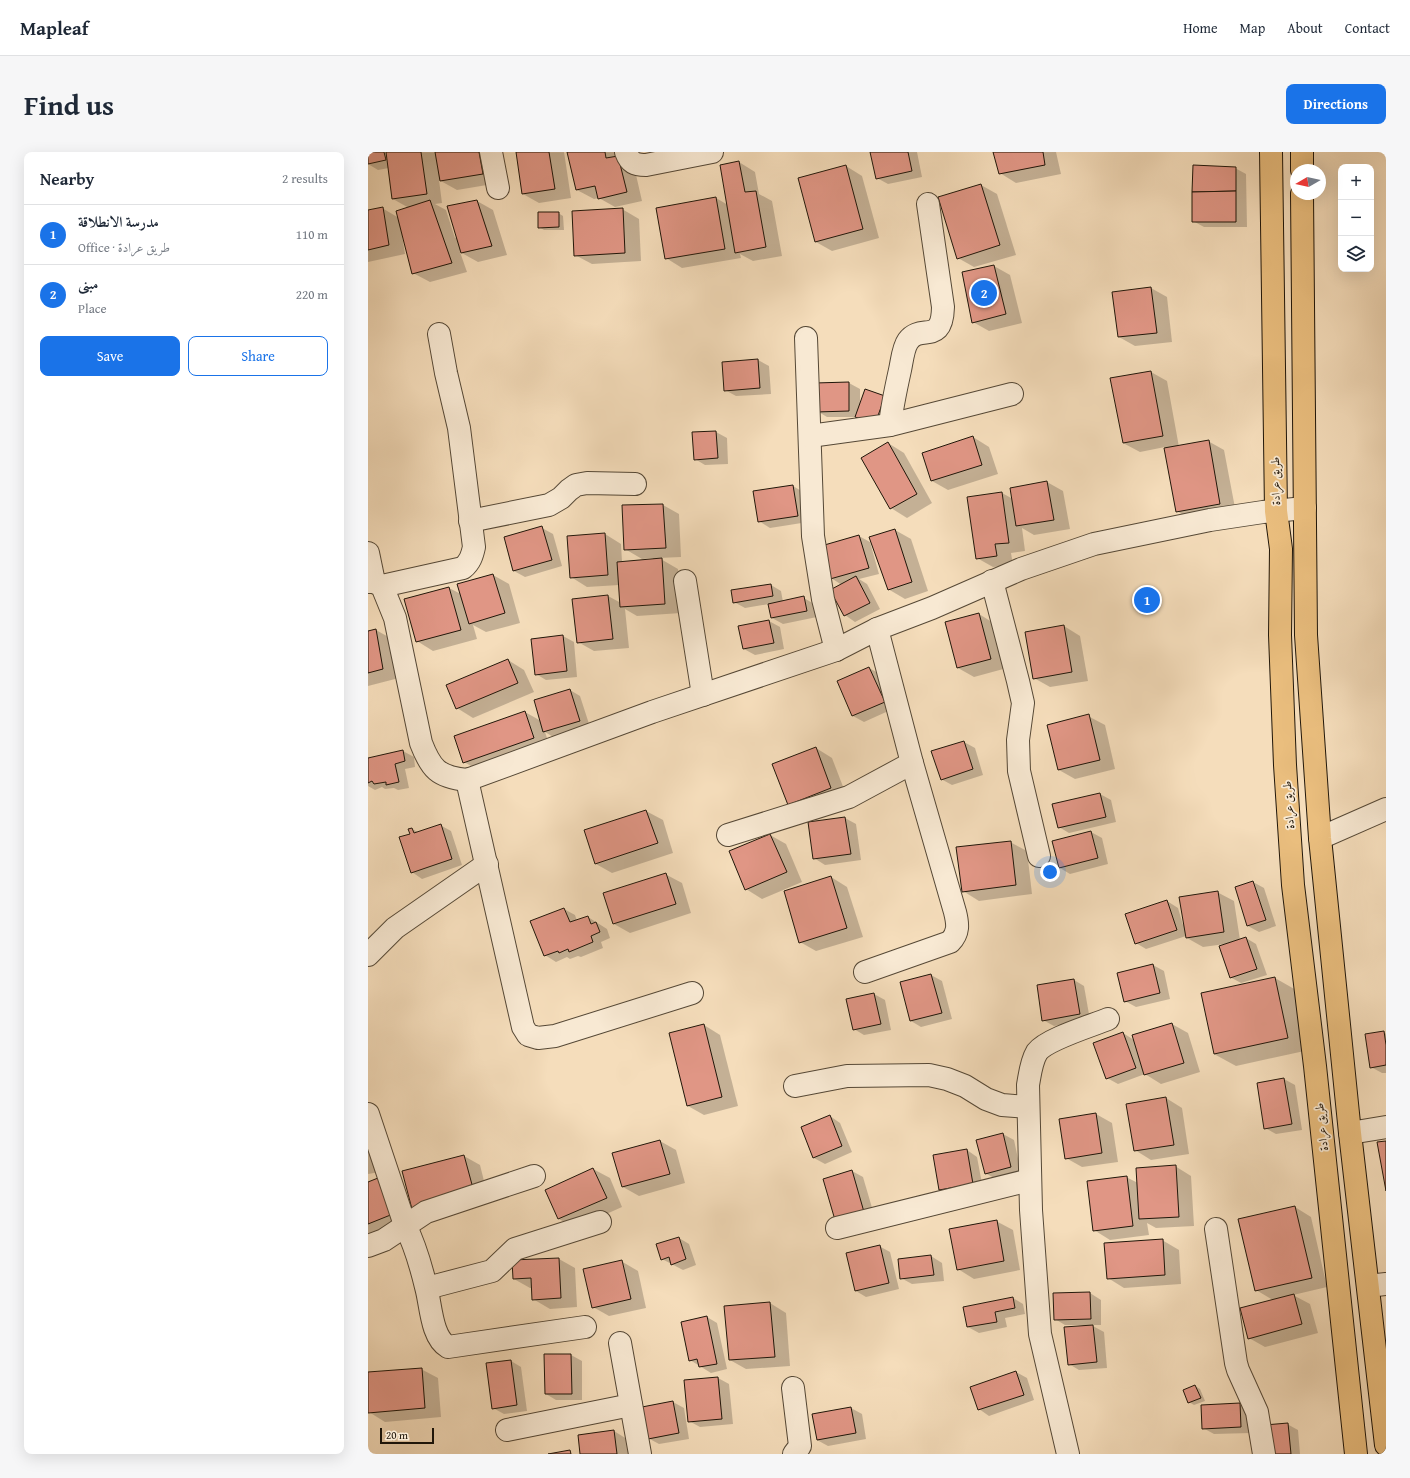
<!DOCTYPE html>
<meta charset="utf-8">
<style>
body{margin:0;font-family:"Gentium Book Plus",Amiri,serif;background:#f6f6f7;color:#1f2937}
.controls{position:absolute;right:12px;top:12px;display:grid;overflow:hidden;border-radius:8px;box-shadow:0 4px 16px #0002}
.controls button{width:36px;height:36px;display:grid;place-items:center;padding:0;border:0;border-bottom:1px solid #e0e1e3;background:#fff;color:#1f2937;font:20px sans-serif}
.compass{position:absolute;left:922px;top:12px;width:36px;height:36px;border-radius:50%;background:#fff;box-shadow:0 4px 16px #0002;rotate:261deg}
.scale{position:absolute;left:12px;bottom:10px;width:54px;box-sizing:border-box;padding-left:4px;border:2px solid #201609;border-top:0;font-size:11px;line-height:14px;white-space:nowrap;color:#201609;-webkit-text-stroke:3px #f8e9d3;paint-order:stroke}
.you{position:absolute;left:682px;top:720px;width:14px;height:14px;margin:-10px;border:3px solid #fff;border-radius:50%;background:#1a73e8;box-shadow:0 0 0 6px #1a73e833}
.badge{display:grid;place-items:center;width:26px;height:26px;border-radius:50%;background:#1a73e8;color:#fff;font-size:13px;font-weight:700}
.pin{position:absolute;translate:-50% -50%;border:2px solid #fff;box-shadow:0 1px 4px #0006}
.list{margin:0;padding:0;list-style:none}
h2{display:flex;justify-content:space-between;align-items:center;height:52px;margin:0;padding:0 16px;font-size:17px}
h2 small{font-size:13px;font-weight:400;color:#747a83}
.list li{display:grid;grid-template-columns:26px 1fr auto;gap:12px;align-items:center;box-sizing:border-box;height:60px;padding:0 16px;border-top:1px solid #e0e1e3}
.list b{display:block;font-size:15px;white-space:nowrap}
.list p{margin:0;font-size:13px;white-space:nowrap;color:#747a83}
.list em{font-size:13px;font-style:normal;color:#747a83}
.actions{display:flex;gap:8px;padding:12px 16px}
.actions a{flex:1;padding:9px 0;border:1px solid #1a73e8;border-radius:8px;text-align:center;font-size:14px;color:#1a73e8}
.actions .main{background:#1a73e8;color:#fff}
.icon{flex:none;width:22px;height:22px;fill:none;stroke:currentColor;stroke-width:2;stroke-linecap:round;stroke-linejoin:round}
.map{position:relative;flex:none;width:1018px;height:1302px;overflow:hidden;border-radius:8px}
header{display:flex;align-items:center;gap:24px;box-sizing:border-box;height:56px;padding:0 20px;background:#fff;border-bottom:1px solid #e0e1e3}
header strong{font-size:19px}
nav{display:flex;gap:22px;margin-inline-start:auto;font-size:14px}
.intro{display:flex;align-items:center;justify-content:space-between;box-sizing:border-box;height:96px;padding:0 24px}
h1{margin:0;font-size:28px}
.button{padding:10px 18px;border-radius:8px;background:#1a73e8;color:#fff;font-size:14px;font-weight:700}
main{display:flex;gap:24px;padding:0 24px}
aside{flex:1;background:#fff;border-radius:8px;box-shadow:0 4px 16px #0002}
.map>svg:first-child{display:block}
.shadow{fill:#0003}
.building{fill:#e09685;stroke:#201609}
.lines{fill:none;stroke-linecap:round;stroke-linejoin:round}
.minor-casing{stroke:#554836;stroke-width:24}
.major-casing{stroke:#201609;stroke-width:24}
.minor{stroke:#f8e9d3;stroke-width:22}
.major{stroke:#eabe7e;stroke-width:22}
.labels{text-anchor:middle;dominant-baseline:central;stroke-width:3.5;stroke-linejoin:round;paint-order:stroke}
.street-label{font-size:12px;fill:#201609;stroke:#f8e9d3}
</style>
<header>
<strong>Mapleaf</strong>
<nav><a>Home</a><a>Map</a><a>About</a><a>Contact</a></nav>
</header>
<div class="intro"><h1>Find us</h1><a class="button">Directions</a></div>
<main>
<aside>
<h2>Nearby<small>2 results</small></h2>
<ul class="list">
<li><span class="badge">1</span><div><b>مدرسة الانطلاقة</b><p>Office · طريق عرادة</p></div><em>110 m</em></li>
<li><span class="badge">2</span><div><b>مبنى</b><p>Place</p></div><em>220 m</em></li>
</ul>
<div class="actions"><a class="main">Save</a><a>Share</a></div>
</aside>
<div class="map">
<svg width="1018" height="1302" viewBox="0 0 1018 1302">
<rect width="100%" height="100%" fill="#f5ddbb"/>
<filter id="stains"><feTurbulence type="fractalNoise" baseFrequency=".005" numOctaves="4"/><feColorMatrix values="0 0 0 0 .2 0 0 0 0 .09 0 0 0 0 .02 0 0 0 .5 -.17"/></filter>
<radialGradient id="worn" r=".72"><stop offset=".6" stop-color="#630" stop-opacity="0"/><stop offset="1" stop-color="#630" stop-opacity=".3"/></radialGradient>
<g class="shadow">
<polygon points="0,0 126,0 131,31 89,38 71,28 74,51 67,52 78,58 87,86 89,85 109,49 125,58 139,103 110,110 92,100 99,120 62,130 45,121 35,83 34,83 37,102 0,110 0,59 14,56 31,66 41,56 25,47 21,16 10,18 0,12"/>
<polygon points="149,0 196,0 203,46 171,51 155,42"/>
<polygon points="200,0 250,0 266,14 274,49 247,55 231,46 226,47 209,38"/>
<polygon points="503,0 549,0 554,25 520,32 509,26"/>
<polygon points="626,0 688,0 693,22 648,31 632,21"/>
<polygon points="371,10 387,20 391,42 404,49 414,104 385,109 372,102 373,106 314,116 298,106 348,46 360,53"/>
<polygon points="478,14 494,24 511,86 464,99 448,90"/>
<polygon points="867,16 878,22 879,75 836,75 825,69"/>
<polygon points="613,33 629,42 648,103 606,115 590,106"/>
<polygon points="254,57 271,67 273,109 224,112 207,103"/>
<polygon points="190,61 195,64 196,78 176,78 171,75"/>
<polygon points="626,114 642,123 654,171 621,179 605,170 595,121"/>
<polygon points="783,136 799,145 804,190 767,194 751,185"/>
<polygon points="390,208 401,214 403,242 368,244 357,238"/>
<polygon points="783,220 799,229 811,295 840,289 856,298 868,361 825,369 809,359 797,295 772,300 755,291"/>
<polygon points="481,231 492,237 492,253 527,251 518,277 488,265 459,265 449,259"/>
<polygon points="348,280 359,286 360,312 337,313 327,307"/>
<polygon points="605,285 621,295 630,322 580,338 564,329 555,302"/>
<polygon points="520,291 536,301 564,351 539,366 523,356"/>
<polygon points="679,330 695,339 702,377 666,383 654,376 657,399 643,401 645,413 625,415 609,406 634,341 645,347 643,336"/>
<polygon points="425,334 435,340 440,370 402,376 391,369"/>
<polygon points="295,353 311,362 313,405 291,406 310,417 313,461 269,464 257,457 261,496 226,499 210,490 240,444 253,451 251,433 219,435 203,425 237,382 253,392 254,410 285,408 285,406 274,407 257,397 255,354"/>
<polygon points="174,376 185,382 194,414 157,425 146,419"/>
<polygon points="527,378 543,387 560,439 537,447 520,437"/>
<polygon points="491,384 502,390 511,422 491,427 499,432 512,457 487,470 477,463 474,433 463,426"/>
<polygon points="125,423 141,432 152,471 118,480 105,473 109,487 65,499 49,489 38,447 81,436 93,442"/>
<polygon points="403,433 413,439 415,450 436,446 446,452 449,465 415,472 404,466 401,452 377,456 366,450"/>
<polygon points="611,462 627,472 639,516 606,525 590,516"/>
<polygon points="401,469 412,475 416,497 387,503 376,497 372,475"/>
<polygon points="696,474 712,484 720,529 682,535 666,526"/>
<polygon points="8,478 24,487 31,526 0,534 0,480"/>
<polygon points="195,484 206,490 209,525 178,528 168,522"/>
<polygon points="140,508 156,518 166,540 105,566 89,556"/>
<polygon points="501,516 512,522 527,556 496,570 485,564 470,530"/>
<polygon points="202,538 212,544 222,575 187,586 177,580 182,595 112,619 96,610 157,560 173,569"/>
<polygon points="720,564 737,573 747,617 707,627 691,618"/>
<polygon points="596,590 607,596 615,623 584,633 573,627"/>
<polygon points="448,596 464,606 479,645 420,652"/>
<polygon points="35,599 46,605 47,615 37,617 41,636 30,638 26,636 17,637 14,635 7,638 0,634 0,607"/>
<polygon points="732,642 743,648 748,670 701,681 691,675 686,653"/>
<polygon points="278,659 295,668 305,701 244,721 228,712 217,679"/>
<polygon points="477,666 488,672 493,708 457,713 446,706 441,671"/>
<polygon points="72,673 83,679 94,713 54,727 44,720 44,677 50,680"/>
<polygon points="723,680 734,686 740,712 702,722 692,716"/>
<polygon points="402,683 418,692 434,730 394,747 378,737"/>
<polygon points="642,690 659,699 664,742 611,749 595,739"/>
<polygon points="297,722 314,731 323,761 262,781 246,772"/>
<polygon points="463,725 479,735 495,785 448,799 432,790"/>
<polygon points="885,730 896,736 908,774 891,780 880,774 868,735"/>
<polygon points="849,740 866,749 872,788 878,786 888,792 899,823 873,831 862,825 857,792 835,795 819,786 818,784 778,797 768,791 799,749 810,756 815,773"/>
<polygon points="196,757 207,763 209,769 220,765 239,777 242,786 233,790 235,796 213,805 210,804 202,807 199,805 188,810 177,803"/>
<polygon points="785,813 796,819 802,847 768,855 757,849"/>
<polygon points="563,823 574,829 584,867 553,875 543,869"/>
<polygon points="907,826 928,838 941,898 868,914 846,902"/>
<polygon points="706,828 716,834 722,868 686,874 675,868"/>
<polygon points="506,842 517,848 523,878 496,883 486,877"/>
<polygon points="804,872 820,881 832,920 793,932 777,922 750,932 739,926 755,881 766,888"/>
<polygon points="336,873 352,883 370,954 336,963 320,954 302,882"/>
<polygon points="1016,880 1018,882 1018,921 1014,921 1003,915"/>
<polygon points="916,927 927,933 934,978 908,982 897,976 890,931"/>
<polygon points="798,946 814,956 821,1002 783,1008 767,998"/>
<polygon points="728,962 744,971 750,1010 714,1015 698,1006"/>
<polygon points="462,964 472,971 484,1000 457,1012 446,1006"/>
<polygon points="0,975 12,1020 0,1022"/>
<polygon points="635,982 646,988 653,1021 628,1027 617,1021"/>
<polygon points="292,989 308,998 317,1031 271,1044 255,1035 246,1001"/>
<polygon points="599,998 609,1005 615,1037 582,1043 572,1037"/>
<polygon points="96,1004 112,1013 121,1049 45,1056"/>
<polygon points="807,1014 823,1024 826,1074 788,1076 779,1071 781,1083 742,1088 726,1078 758,1025 770,1031"/>
<polygon points="225,1017 242,1026 254,1055 207,1076 191,1067 178,1038"/>
<polygon points="484,1019 495,1025 507,1066 479,1074"/>
<polygon points="0,1031 41,1071 0,1088"/>
<polygon points="927,1055 943,1065 959,1135 925,1143 942,1152 950,1181 897,1195 881,1186 905,1148 888,1138"/>
<polygon points="628,1069 645,1078 652,1118 606,1127 590,1117"/>
<polygon points="311,1086 321,1092 328,1113 315,1118 294,1107"/>
<polygon points="794,1088 811,1098 813,1132 756,1136 740,1126"/>
<polygon points="511,1094 522,1100 531,1137 498,1145 488,1139"/>
<polygon points="563,1104 574,1111 576,1129 544,1132 533,1126 531,1108"/>
<polygon points="191,1107 207,1116 209,1155 182,1157 165,1147 165,1136 162,1136 146,1127"/>
<polygon points="253,1109 270,1119 278,1156 241,1164 225,1155"/>
<polygon points="722,1141 733,1148 733,1173 723,1173 736,1180 739,1216 711,1218 701,1212 715,1173 697,1173 687,1167 686,1142"/>
<polygon points="645,1146 655,1152 657,1162 637,1166 639,1175 611,1181 600,1175"/>
<polygon points="402,1151 418,1161 422,1214 378,1217 362,1208"/>
<polygon points="339,1165 349,1171 359,1217 343,1221 322,1208"/>
<polygon points="203,1203 214,1209 214,1248 188,1248 178,1242"/>
<polygon points="143,1209 153,1215 159,1259 136,1262 125,1256"/>
<polygon points="53,1217 70,1226 73,1265 17,1270 1,1260 0,1221"/>
<polygon points="648,1220 659,1226 666,1248 621,1264 611,1257"/>
<polygon points="350,1226 361,1232 365,1272 332,1275 321,1269 318,1229"/>
<polygon points="827,1234 832,1237 837,1249 826,1253 821,1250"/>
<polygon points="305,1250 316,1256 321,1287 291,1292 280,1286"/>
<polygon points="872,1252 882,1258 883,1281 846,1282 835,1276"/>
<polygon points="483,1256 494,1262 498,1287 460,1294 449,1288 445,1263"/>
<polygon points="919,1272 930,1278 932,1302 889,1302"/>
<polygon points="246,1279 262,1289 264,1302 213,1302"/>
</g>
<g class="building">
<polygon points="0,0 16,0 18,8 0,12"/>
<polygon points="18,0 53,0 59,42 24,47"/>
<polygon points="67,0 111,0 115,22 72,29"/>
<polygon points="148,0 181,0 187,37 154,42"/>
<polygon points="199,0 237,0 238,6 250,4 259,40 230,47 227,34 208,38"/>
<polygon points="502,0 540,0 544,19 508,27"/>
<polygon points="625,0 675,0 677,13 631,22"/>
<polygon points="371,9 377,40 388,39 398,95 367,101 352,13"/>
<polygon points="478,13 495,77 447,90 430,26"/>
<polygon points="825,13 868,15 868,39 824,40"/>
<polygon points="613,32 632,93 589,107 570,45"/>
<polygon points="868,39 868,70 824,70 824,40"/>
<polygon points="348,45 357,97 297,107 288,56"/>
<polygon points="62,48 84,111 44,122 28,59"/>
<polygon points="109,48 124,94 93,101 79,54"/>
<polygon points="15,55 21,93 0,98 0,58"/>
<polygon points="255,56 257,101 206,104 204,59"/>
<polygon points="170,60 191,60 191,75 170,76"/>
<polygon points="626,113 638,162 604,171 594,120"/>
<polygon points="783,135 789,181 750,185 744,140"/>
<polygon points="390,207 392,236 356,239 354,210"/>
<polygon points="783,219 795,284 755,291 742,226"/>
<polygon points="481,230 481,259 448,260 447,231"/>
<polygon points="497,237 517,244 507,272 487,265"/>
<polygon points="348,279 350,306 326,308 324,280"/>
<polygon points="605,284 614,313 563,329 554,301"/>
<polygon points="841,288 852,352 808,360 796,296"/>
<polygon points="520,290 549,342 522,357 493,306"/>
<polygon points="679,329 686,368 648,374 642,336"/>
<polygon points="425,333 430,364 390,370 385,339"/>
<polygon points="634,340 641,391 627,392 629,404 608,407 599,345"/>
<polygon points="295,352 298,396 256,398 254,353"/>
<polygon points="174,374 184,408 145,419 136,385"/>
<polygon points="527,377 544,430 520,438 501,385"/>
<polygon points="237,381 240,423 202,426 199,384"/>
<polygon points="491,383 501,416 462,427 453,394"/>
<polygon points="294,406 297,452 252,455 249,410"/>
<polygon points="125,422 137,461 101,472 89,432"/>
<polygon points="488,424 502,451 476,464 462,438"/>
<polygon points="403,432 405,444 365,451 363,438"/>
<polygon points="81,435 93,478 48,490 36,447"/>
<polygon points="240,443 245,487 209,491 204,447"/>
<polygon points="436,444 439,459 403,466 400,452"/>
<polygon points="611,461 623,507 589,516 577,470"/>
<polygon points="401,468 406,491 375,497 370,474"/>
<polygon points="696,473 704,520 665,527 657,480"/>
<polygon points="8,477 15,517 0,521 0,479"/>
<polygon points="195,483 199,519 167,523 163,487"/>
<polygon points="140,507 150,531 88,557 78,533"/>
<polygon points="501,515 517,550 484,564 469,529"/>
<polygon points="202,537 212,569 175,580 166,548"/>
<polygon points="157,559 166,586 95,611 86,584"/>
<polygon points="721,562 732,608 690,618 679,573"/>
<polygon points="596,589 605,617 573,628 563,599"/>
<polygon points="448,595 463,636 420,653 404,612"/>
<polygon points="35,598 37,609 27,612 31,630 18,633 18,630 6,632 4,629 0,631 0,606"/>
<polygon points="732,641 738,665 690,676 684,652"/>
<polygon points="278,658 290,691 227,712 216,678"/>
<polygon points="477,665 483,702 445,707 440,670"/>
<polygon points="73,672 84,707 43,721 31,685 42,682 40,677 44,676 46,681"/>
<polygon points="723,679 730,706 691,716 684,689"/>
<polygon points="402,682 419,720 377,738 361,699"/>
<polygon points="643,689 648,733 594,740 588,695"/>
<polygon points="298,721 308,752 245,772 235,741"/>
<polygon points="463,724 479,776 431,791 416,739"/>
<polygon points="885,729 898,768 879,774 867,735"/>
<polygon points="850,739 856,780 818,786 811,745"/>
<polygon points="799,748 809,778 767,792 757,762"/>
<polygon points="196,756 202,770 220,764 223,772 228,770 232,780 223,784 225,790 201,800 200,797 191,801 190,799 176,804 162,769"/>
<polygon points="878,785 889,817 862,826 851,794"/>
<polygon points="785,812 792,841 756,850 749,821"/>
<polygon points="563,822 574,861 542,869 532,830"/>
<polygon points="907,825 920,886 846,902 833,841"/>
<polygon points="706,827 712,862 674,869 669,833"/>
<polygon points="506,841 513,872 485,878 478,847"/>
<polygon points="804,871 816,911 776,923 764,883"/>
<polygon points="336,872 354,945 319,954 301,881"/>
<polygon points="1016,879 1018,893 1018,913 1002,916 997,882"/>
<polygon points="755,880 768,916 738,927 725,891"/>
<polygon points="916,926 924,972 896,977 889,931"/>
<polygon points="798,945 806,993 766,999 758,952"/>
<polygon points="728,961 734,1001 697,1007 691,967"/>
<polygon points="462,963 474,994 445,1006 433,975"/>
<polygon points="635,981 643,1015 617,1022 608,988"/>
<polygon points="292,988 302,1022 254,1035 244,1001"/>
<polygon points="1018,989 1018,1039 1009,990"/>
<polygon points="599,997 605,1032 571,1038 565,1003"/>
<polygon points="96,1003 106,1040 44,1057 34,1019"/>
<polygon points="808,1013 811,1065 771,1067 768,1016"/>
<polygon points="225,1016 239,1046 190,1067 177,1038"/>
<polygon points="484,1018 496,1060 467,1068 455,1027"/>
<polygon points="759,1024 765,1074 725,1079 719,1029"/>
<polygon points="10,1026 25,1062 0,1072 0,1030"/>
<polygon points="927,1054 944,1126 887,1139 870,1067"/>
<polygon points="629,1068 636,1109 589,1118 581,1077"/>
<polygon points="311,1085 318,1107 303,1113 301,1105 293,1108 288,1092"/>
<polygon points="795,1087 797,1123 739,1127 736,1091"/>
<polygon points="512,1093 521,1131 487,1139 478,1101"/>
<polygon points="563,1103 566,1123 532,1127 530,1107"/>
<polygon points="191,1106 193,1146 164,1148 163,1126 145,1127 144,1108"/>
<polygon points="254,1108 263,1147 224,1156 215,1117"/>
<polygon points="722,1140 723,1167 686,1168 685,1141"/>
<polygon points="926,1142 934,1172 880,1187 872,1156"/>
<polygon points="645,1145 647,1156 627,1160 629,1170 599,1175 595,1155"/>
<polygon points="402,1150 407,1205 361,1208 356,1154"/>
<polygon points="339,1164 349,1212 331,1215 329,1207 321,1209 313,1170"/>
<polygon points="725,1173 729,1210 700,1213 696,1175"/>
<polygon points="176,1202 203,1202 204,1242 177,1242"/>
<polygon points="143,1208 149,1253 124,1257 118,1211"/>
<polygon points="54,1216 57,1256 0,1261 0,1220"/>
<polygon points="648,1219 656,1243 610,1258 602,1235"/>
<polygon points="350,1225 354,1267 320,1270 316,1228"/>
<polygon points="827,1233 833,1246 820,1251 815,1238"/>
<polygon points="305,1249 311,1281 280,1287 274,1255"/>
<polygon points="872,1251 873,1275 834,1277 833,1253"/>
<polygon points="483,1255 488,1281 449,1288 444,1262"/>
<polygon points="920,1271 923,1302 888,1302 885,1274"/>
<polygon points="246,1278 249,1302 212,1302 210,1283"/>
<polygon points="202,1298 203,1302 180,1302"/>
</g>
<g class="lines">
<defs>
<g id="minor">
<polyline points="123,0 130,36"/>
<path d="M258,0C262,11 267,13 278,13L344,0"/>
<polyline points="438,186 445,384 455,447 468,498"/>
<path d="M522,273C524,254 528,236 532,218C534,209 535,196 540,189C553,171 574,194 575,155L560,52"/>
<polyline points="442,284 522,273 644,242"/>
<polyline points="102,369 181,353 193,346 201,338 208,333 219,331 267,332"/>
<polyline points="0,401 6,430"/>
<polyline points="317,429 335,543"/>
<polyline points="624,429 650,529 655,551 650,588 651,619 671,704"/>
<path d="M0,430H6L14,434L27,466L53,591C63,617 70,625 99,628L284,560L468,498L509,477L564,456L653,417L726,392L842,368L895,360L937,356"/>
<path d="M14,434L95,416C102,410 104,404 106,395L91,276L78,221L71,182"/>
<polyline points="99,628 155,875 160,883 170,886 187,884 324,841"/>
<polyline points="360,683 481,645 544,611"/>
<polyline points="952,686 1018,657"/>
<polyline points="0,803 27,776 119,712"/>
<path d="M497,820L582,790C591,781 590,772 587,760L544,611L509,477"/>
<polyline points="427,934 479,924 561,923 579,927 597,934 618,947 634,953 660,955"/>
<path d="M0,962L37,1073C47,1093 53,1114 58,1135C63,1152 63,1185 80,1195L217,1175"/>
<polyline points="982,981 1018,975"/>
<polyline points="469,1076 662,1028"/>
<polyline points="848,1077 868,1211 870,1218 889,1260 896,1302"/>
<polyline points="0,1094 16,1088 58,1060 166,1024"/>
<polyline points="1000,1134 1018,1132"/>
<polyline points="59,1136 124,1119 147,1097 232,1070"/>
<polyline points="252,1191 272,1302"/>
<polyline points="425,1236 432,1294 426,1302"/>
<polyline points="139,1278 263,1253"/>
<path d="M700,1302L672,1182L663,1058L660,933C662,922 663,910 669,900C679,887 723,874 740,867"/>
</g>
<g id="major">
<polyline points="903,0 908,359 913,397 912,483 917,613 925,733 947,914 988,1302"/>
<polyline points="934,0 934,18"/>
<polyline points="934,42 938,483 952,686 982,981 1018,1293"/>
</g>
</defs>
<use href="#minor" class="minor-casing"/>
<use href="#major" class="major-casing"/>
<use href="#minor" class="minor"/>
<use href="#major" class="major"/>
</g>
<g class="labels">
<g class="street-label">
<text transform="translate(907 329) rotate(-91)">طريق عرادة</text>
<text transform="translate(920 653) rotate(-94)">طريق عرادة</text>
<text transform="translate(953 975) rotate(-96)">طريق عرادة</text>
</g>
</g>
<rect width="100%" height="100%" filter="url(#stains)"/>
<rect width="100%" height="100%" fill="url(#worn)"/>
</svg>
<div class="controls">
<button>+</button>
<button>−</button>
<button><svg class="icon" aria-label="layers" viewBox="0 0 24 24"><path d="M12 4l9 5-9 5-9-5zM3 14l9 5 9-5"/></svg></button>
</div>
<svg class="compass" viewBox="-18 -18 36 36"><path d="M0-13l5 13h-10z" fill="#e53935"/><path d="M0 13l5-13h-10z" fill="#747a83"/></svg>
<div class="scale">20 m</div>
<div class="you"></div>
<div class="pin badge" style="left:779px;top:448px">1</div>
<div class="pin badge" style="left:616px;top:141px">2</div>
</div>
</main>
